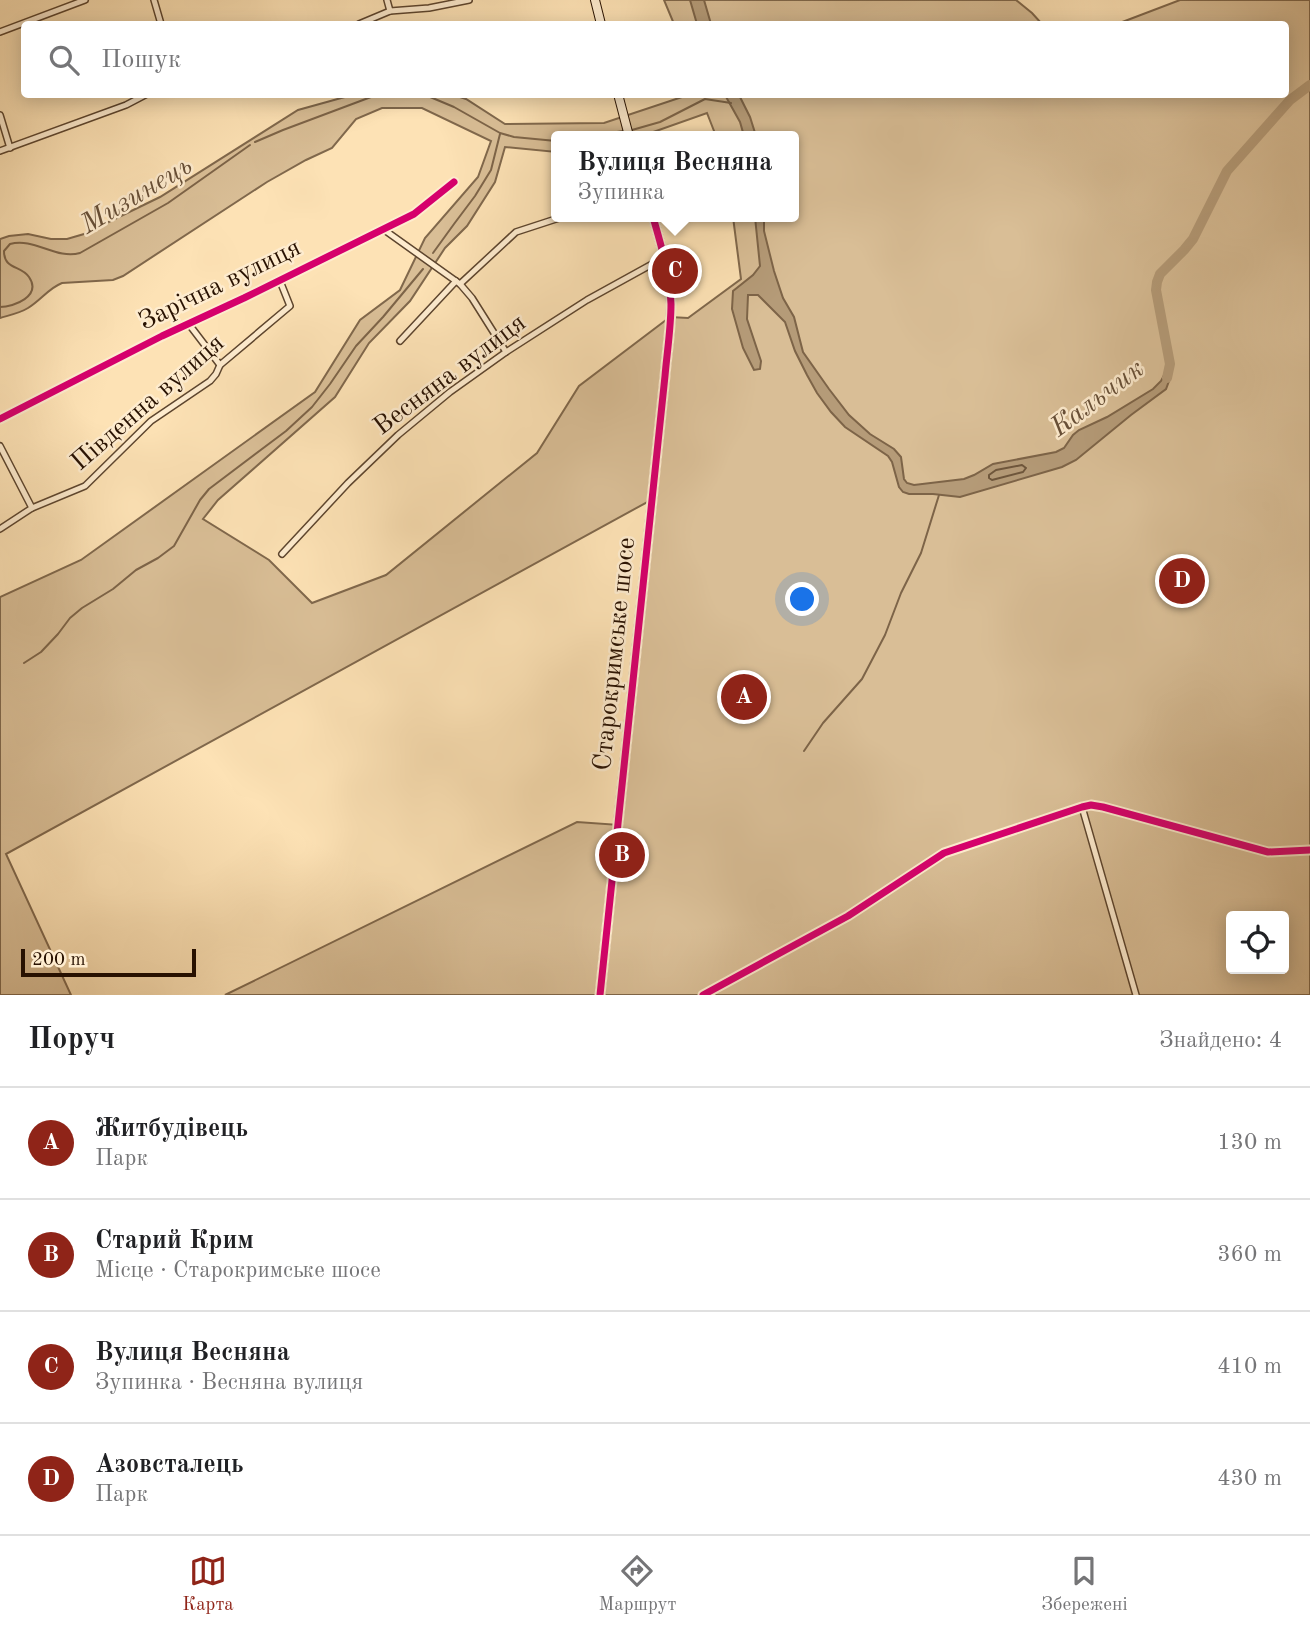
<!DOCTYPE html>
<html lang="uk">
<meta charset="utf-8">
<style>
body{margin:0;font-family:"Old Standard TT",serif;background:#f2f2f2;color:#202124}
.controls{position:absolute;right:21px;bottom:21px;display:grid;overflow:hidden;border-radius:7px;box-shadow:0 4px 18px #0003}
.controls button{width:63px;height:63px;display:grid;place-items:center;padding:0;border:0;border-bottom:2px solid #e0e0e0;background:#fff;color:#202124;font:35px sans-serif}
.scale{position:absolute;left:21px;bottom:18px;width:175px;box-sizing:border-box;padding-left:7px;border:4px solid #281101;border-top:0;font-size:19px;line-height:24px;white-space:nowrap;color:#281101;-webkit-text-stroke:5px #feeccf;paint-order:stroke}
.you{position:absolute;left:803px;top:600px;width:24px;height:24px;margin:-18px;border:5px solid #fff;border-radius:50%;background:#1a73e8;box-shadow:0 0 0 10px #1a73e833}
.badge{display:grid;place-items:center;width:46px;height:46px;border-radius:50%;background:#8f2418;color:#fff;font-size:23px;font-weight:700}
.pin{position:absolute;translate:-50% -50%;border:4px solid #fff;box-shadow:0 2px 7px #0006}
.popup{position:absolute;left:551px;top:131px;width:248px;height:91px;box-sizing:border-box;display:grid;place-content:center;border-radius:7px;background:#fff;filter:drop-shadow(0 2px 5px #0005);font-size:23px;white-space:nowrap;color:#757577}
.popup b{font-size:26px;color:#202124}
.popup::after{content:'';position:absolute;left:50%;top:100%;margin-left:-14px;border:14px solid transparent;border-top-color:#fff}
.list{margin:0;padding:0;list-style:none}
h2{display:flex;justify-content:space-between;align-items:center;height:91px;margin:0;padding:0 28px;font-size:30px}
h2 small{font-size:23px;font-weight:400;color:#757577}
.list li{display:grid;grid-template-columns:46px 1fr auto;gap:21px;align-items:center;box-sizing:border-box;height:112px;padding:0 28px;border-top:2px solid #e0e0e0}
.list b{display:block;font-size:26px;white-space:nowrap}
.list p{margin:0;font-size:23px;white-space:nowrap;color:#757577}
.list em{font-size:23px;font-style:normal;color:#757577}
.icon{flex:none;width:38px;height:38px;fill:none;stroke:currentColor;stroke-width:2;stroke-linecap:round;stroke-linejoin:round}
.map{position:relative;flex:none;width:1310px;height:995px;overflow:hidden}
.search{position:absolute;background:#fff;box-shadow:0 4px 18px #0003;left:21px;right:21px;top:21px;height:77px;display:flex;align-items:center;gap:18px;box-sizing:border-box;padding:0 24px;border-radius:7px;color:#757577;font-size:26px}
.sheet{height:539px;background:#fff}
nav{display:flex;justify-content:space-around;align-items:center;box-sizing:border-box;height:98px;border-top:2px solid #e0e0e0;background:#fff;font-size:19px;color:#757577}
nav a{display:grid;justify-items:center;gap:4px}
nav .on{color:#8f2418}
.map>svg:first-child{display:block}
.green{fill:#d9be96;stroke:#80684c;stroke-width:2;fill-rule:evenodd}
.water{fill:#b59b78;stroke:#7d6448;stroke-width:2}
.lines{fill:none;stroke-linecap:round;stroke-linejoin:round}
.shore{stroke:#6e563c;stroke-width:2}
.stream{stroke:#7d6448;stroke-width:2}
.river{stroke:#b59b78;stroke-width:10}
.street-casing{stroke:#5d452e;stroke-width:8}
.secondary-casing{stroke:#281101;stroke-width:10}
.street{stroke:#feeccf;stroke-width:5}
.secondary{stroke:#feeccf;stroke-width:8}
.cycleway-casing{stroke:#feeccf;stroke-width:11}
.cycleway{stroke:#d6006c;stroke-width:7}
.labels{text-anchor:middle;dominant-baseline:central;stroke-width:5;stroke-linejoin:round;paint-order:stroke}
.street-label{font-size:26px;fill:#281101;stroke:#feeccf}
.water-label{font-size:28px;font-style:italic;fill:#674f37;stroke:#feeccf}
</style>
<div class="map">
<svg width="1310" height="995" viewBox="0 0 1310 995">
<rect width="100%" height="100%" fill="#fde2b5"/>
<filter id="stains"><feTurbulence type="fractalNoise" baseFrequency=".00286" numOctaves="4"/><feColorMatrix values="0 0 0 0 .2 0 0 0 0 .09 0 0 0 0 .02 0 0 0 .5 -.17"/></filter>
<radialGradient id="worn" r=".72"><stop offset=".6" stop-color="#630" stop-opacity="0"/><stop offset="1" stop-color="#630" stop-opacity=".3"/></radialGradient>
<g class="green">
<polygon points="664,0 1016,0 1032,13 1042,24 674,24"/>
<path d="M1180,0H1310V995H225L577,822L619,825L651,500L6,854L71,995H0V597L81,560L315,392L360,320L400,290L425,238L478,177L491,141L422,108H382L356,119L332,148L306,160L267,182L123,276L113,280L62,283C49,288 41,300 28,308C20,313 10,315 0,318V239L9,236L28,234L51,239H67L84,234L160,197L298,110L352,95H454L466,99L505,124L604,123L691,94H1286V24H1117ZM707,113L716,136H794V217H733L741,279L688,318L670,317L579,386L537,453L386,575L312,603L269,560L203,519L218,500L335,397L369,343L410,301L445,248L467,226L495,182L505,147L556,152V136H642ZM1231,916H1284V969H1231Z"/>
</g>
<g class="water">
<polygon points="690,0 704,0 711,24 697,24"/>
<polygon points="725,95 739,95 750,117 756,136 744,136 740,122"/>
<polygon points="755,217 764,217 764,231 774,271 783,298 794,317 803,352 829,389 849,415 870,434 894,449 901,457 904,479 907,483 914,485 964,479 974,475 993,464 1056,452 1064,448 1073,435 1079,430 1107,417 1153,389 1161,381 1170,364 1169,381 1166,389 1131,415 1076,460 1062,467 960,497 933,494 909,494 903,492 899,487 892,462 888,456 845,427 831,412 817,393 807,375 795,351 785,322 758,295 748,295 747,319 761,361 760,369 754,370 743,348 732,309 733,291 753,275 760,266"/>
</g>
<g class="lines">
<polygon class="shore" points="1022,465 1026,468 1023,472 992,480 989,478 989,475 996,470"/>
<g class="stream">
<polyline points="423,94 454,107 500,133 514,137 556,141"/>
<polyline points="632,130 660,122 705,99 731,103"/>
<polyline points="593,136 623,131"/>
<polyline points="255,142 283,130 379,94"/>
<polyline points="433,253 454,224 475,196 491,170 500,134"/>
<path d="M0,307C14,307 42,296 29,277C21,265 4,270 4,251L10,244C34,237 56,260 80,253L168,203L250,145"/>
<polyline points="24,663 41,652 58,634 70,618 82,608 113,589 136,570 158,558 174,546 200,500 209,489 286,431 312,407 330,384 356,346 383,317 423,269"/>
<polyline points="804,751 823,723 862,679 885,635 901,593 921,553 939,495"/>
</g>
<polyline class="river" points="1167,378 1170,364 1156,290 1157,282 1160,274 1184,250 1193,239 1227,171 1290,100 1310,85"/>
<defs>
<g id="street">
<polyline points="154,0 161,24"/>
<polyline points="387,0 390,11"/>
<polyline points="359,24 390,11 429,8 469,0"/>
<polyline points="0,32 85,0"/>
<polyline points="0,115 10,148"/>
<polyline points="0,151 126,105 147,94"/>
<polyline points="383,229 460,284 472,298 506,352"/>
<polyline points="460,284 516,232 562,217"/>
<polyline points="188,323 220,365"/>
<polyline points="400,341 456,281"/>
<polyline points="0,419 162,336 244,298 414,214 454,182"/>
<polyline points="0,446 32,508"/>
<polyline points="0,529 32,508 85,486 151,421 210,381 216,374 220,365 290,306 280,281"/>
<polyline points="282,554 348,483 398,435 450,392 506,352 587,300 665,257"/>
<polyline points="1082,807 1136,995"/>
<polyline points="703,995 848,916 944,853 1082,807 1091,805 1103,807 1268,852 1310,850"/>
</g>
<g id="secondary">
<polyline points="595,0 601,24"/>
<polyline points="618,94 629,136"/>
<path d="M600,995L665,376C667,352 671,328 671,304C670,274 661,245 653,217"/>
</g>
</defs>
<use href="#street" class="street-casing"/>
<use href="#secondary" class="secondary-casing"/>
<use href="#street" class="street"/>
<use href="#secondary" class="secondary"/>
<defs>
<g id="cycleway">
<polyline points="0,419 162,336 244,298 414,214 454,182"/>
<path d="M600,995L665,376C667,352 671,328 671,304C670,274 661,245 653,217"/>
<polyline points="703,995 848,916 944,853 1082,807 1091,805 1103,807 1268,852 1310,850"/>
</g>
</defs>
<use href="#cycleway" class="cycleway-casing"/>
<use href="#cycleway" class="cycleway"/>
</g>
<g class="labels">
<g class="street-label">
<text transform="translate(220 285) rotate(-26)">Зарічна вулиця</text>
<text transform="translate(450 375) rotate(-37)">Весняна вулиця</text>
<text transform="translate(148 403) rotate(-41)">Південна вулиця</text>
<text transform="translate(615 654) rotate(-84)">Старокримське шосе</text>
</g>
<g class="water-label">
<text transform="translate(137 196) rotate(-31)">Мизинець</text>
<text transform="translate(1098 399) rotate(-37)">Кальчик</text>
</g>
</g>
<rect width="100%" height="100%" filter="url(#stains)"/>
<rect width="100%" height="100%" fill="url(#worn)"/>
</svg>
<div class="controls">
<button><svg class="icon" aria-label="locate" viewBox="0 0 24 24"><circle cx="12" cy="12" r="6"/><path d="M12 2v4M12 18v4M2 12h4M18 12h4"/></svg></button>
</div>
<div class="scale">200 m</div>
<div class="you"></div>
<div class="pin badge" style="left:744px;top:697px">A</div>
<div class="pin badge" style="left:622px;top:855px">B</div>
<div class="pin badge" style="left:675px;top:271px">C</div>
<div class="popup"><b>Вулиця Весняна</b>Зупинка</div>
<div class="pin badge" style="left:1182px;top:581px">D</div>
<div class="search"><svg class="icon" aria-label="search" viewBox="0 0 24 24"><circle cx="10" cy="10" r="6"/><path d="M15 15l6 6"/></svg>Пошук</div>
</div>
<section class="sheet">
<h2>Поруч<small>Знайдено: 4</small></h2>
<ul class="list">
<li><span class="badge">A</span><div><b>Житбудівець</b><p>Парк</p></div><em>130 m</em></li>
<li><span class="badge">B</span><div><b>Старий Крим</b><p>Місце · Старокримське шосе</p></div><em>360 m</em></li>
<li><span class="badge">C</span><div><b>Вулиця Весняна</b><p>Зупинка · Весняна вулиця</p></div><em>410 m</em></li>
<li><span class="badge">D</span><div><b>Азовсталець</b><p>Парк</p></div><em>430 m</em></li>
</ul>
</section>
<nav>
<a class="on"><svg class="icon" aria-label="map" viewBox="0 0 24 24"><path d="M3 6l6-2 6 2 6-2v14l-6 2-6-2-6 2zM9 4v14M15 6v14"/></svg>Карта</a>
<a><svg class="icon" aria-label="directions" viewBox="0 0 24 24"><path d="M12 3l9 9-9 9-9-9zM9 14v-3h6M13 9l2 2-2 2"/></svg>Маршрут</a>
<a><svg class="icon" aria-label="saved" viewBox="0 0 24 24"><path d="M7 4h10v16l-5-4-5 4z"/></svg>Збережені</a>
</nav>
